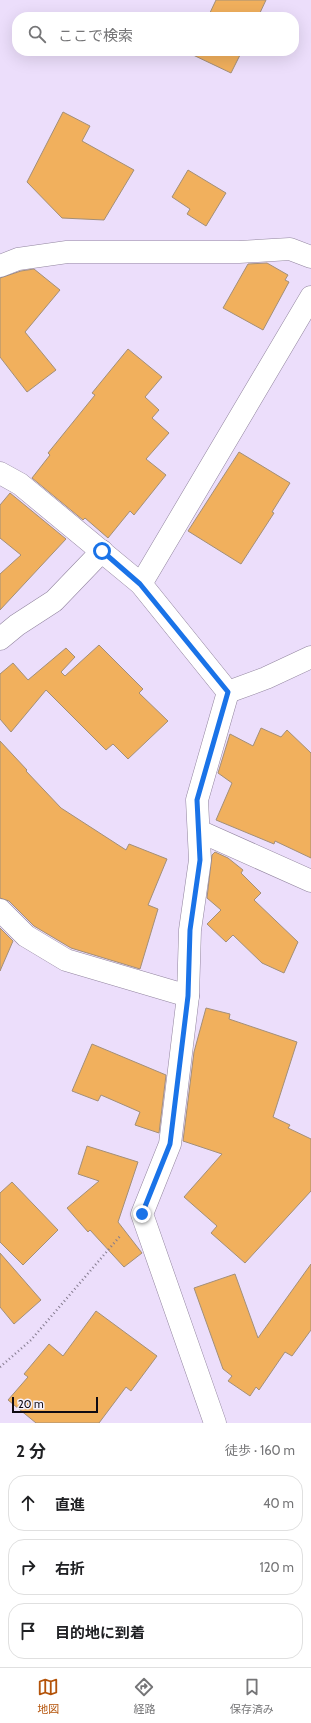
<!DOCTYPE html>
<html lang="ja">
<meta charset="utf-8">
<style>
body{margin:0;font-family:Cabin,"Noto Sans JP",sans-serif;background:#f6f6f6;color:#202124}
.scale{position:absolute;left:12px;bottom:10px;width:86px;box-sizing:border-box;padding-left:4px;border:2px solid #0f0a13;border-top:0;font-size:11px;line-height:14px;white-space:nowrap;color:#0f0a13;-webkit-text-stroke:3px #f5f0fb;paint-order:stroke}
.stop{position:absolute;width:12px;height:12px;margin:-9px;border:3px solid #1a73e8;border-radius:50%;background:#fff}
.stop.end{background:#1a73e8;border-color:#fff;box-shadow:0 1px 4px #0008}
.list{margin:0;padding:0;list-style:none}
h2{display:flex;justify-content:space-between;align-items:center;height:52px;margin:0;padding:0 16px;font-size:17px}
h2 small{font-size:13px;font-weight:400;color:#757577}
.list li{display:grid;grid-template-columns:26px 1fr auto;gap:12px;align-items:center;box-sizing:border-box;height:56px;margin:0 8px 8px;padding:0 8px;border:1px solid #e0e0e0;border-radius:16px}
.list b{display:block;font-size:15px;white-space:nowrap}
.list em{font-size:13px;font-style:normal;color:#757577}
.icon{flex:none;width:22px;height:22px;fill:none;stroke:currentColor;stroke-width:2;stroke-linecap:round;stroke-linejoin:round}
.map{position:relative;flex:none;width:311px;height:1423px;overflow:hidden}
.search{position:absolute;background:#fff;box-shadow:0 4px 16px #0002;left:12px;right:12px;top:12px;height:44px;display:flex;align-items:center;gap:10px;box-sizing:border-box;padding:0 14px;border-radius:16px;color:#757577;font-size:15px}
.sheet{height:244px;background:#fff}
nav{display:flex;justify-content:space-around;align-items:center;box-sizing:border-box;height:56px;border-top:1px solid #e0e0e0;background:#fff;font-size:11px;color:#757577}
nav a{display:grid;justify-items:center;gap:2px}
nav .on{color:#b45309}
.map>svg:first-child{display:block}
.building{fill:#f1b05d;stroke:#a38f78}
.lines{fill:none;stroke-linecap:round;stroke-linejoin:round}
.minor-casing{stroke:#92859f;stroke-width:23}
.path{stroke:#837a8d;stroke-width:2.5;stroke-dasharray:1 3;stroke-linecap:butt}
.minor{stroke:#fff;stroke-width:22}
.route{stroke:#1a73e8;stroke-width:5}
</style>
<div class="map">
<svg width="311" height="1423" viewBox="0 0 311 1423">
<rect width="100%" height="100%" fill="#ecdefb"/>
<g class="building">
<polygon points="216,0 266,0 258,17 208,17"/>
<polygon points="192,51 242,51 231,73 191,54"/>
<polygon points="63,112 90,126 82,141 134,170 104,220 62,218 27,182"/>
<polygon points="188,170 226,193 206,226 187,214 190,209 172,197"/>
<polygon points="267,263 288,275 285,280 289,282 263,330 223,308 248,264"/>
<polygon points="34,269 60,290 25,332 56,370 27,392 0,357 0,278 21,271"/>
<polygon points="128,349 162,377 145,397 159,410 152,418 169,433 146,459 166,475 134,515 130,511 108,538 85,518 83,520 32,478 50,455 48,453 95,395 92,393"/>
<polygon points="239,452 290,483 272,512 274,513 241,564 188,531"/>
<polygon points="10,493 66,539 0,610 0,574 21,555 0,538 0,505"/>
<polygon points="99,645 143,689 139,693 168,721 128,759 113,744 106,750 46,690 11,732 0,719 0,674 13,663 28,680 66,648 75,657 61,672 65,676"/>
<polygon points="261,728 281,737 287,730 311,753 311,858 275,841 274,844 216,820 232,783 218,773 230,734 253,746"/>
<polygon points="0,741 27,770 26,771 61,808 126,850 129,844 167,859 148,905 158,909 140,969 71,948 34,926 9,901 0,898"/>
<polygon points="215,852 228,858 243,870 241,873 261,893 254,900 298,942 284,973 262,963 233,935 226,942 207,924 221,910 207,898 212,855"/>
<polygon points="0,928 13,941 0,971"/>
<polygon points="206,1008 230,1014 229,1019 297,1042 273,1117 290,1125 288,1128 311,1139 311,1191 245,1263 211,1233 217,1226 184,1197 222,1154 183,1141 194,1052"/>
<polygon points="92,1044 166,1075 159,1133 135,1125 140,1112 101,1095 98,1101 72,1091"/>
<polygon points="87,1146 138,1162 118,1222 142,1253 124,1267 90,1230 88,1232 67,1208 99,1181 78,1174"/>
<polygon points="12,1182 58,1230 23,1265 0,1242 0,1193"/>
<polygon points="0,1253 41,1300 14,1324 0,1307"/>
<polygon points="311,1264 311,1330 292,1356 285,1352 259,1390 256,1387 250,1396 228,1381 232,1376 223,1369 194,1288 235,1274 258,1338"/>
<polygon points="96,1311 157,1356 131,1391 126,1387 99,1423 36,1423 8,1400 28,1377 24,1374 49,1344 63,1356"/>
</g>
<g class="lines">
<defs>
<g id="minor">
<polyline points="0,266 18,259 67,252 239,252 290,249 311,257"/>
<polyline points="0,473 20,484 141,584 228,692"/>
<polyline points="141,584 311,297"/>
<polyline points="0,639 17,625 54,601 102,551"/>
<polyline points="228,692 266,678 311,657"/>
<polyline points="199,831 311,881"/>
<polyline points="0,910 26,936 66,960 188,996"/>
<polyline points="215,1423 142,1214 170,1144 188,996 190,930 200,860 197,800 228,692"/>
</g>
</defs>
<use href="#minor" class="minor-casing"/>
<polyline class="path" points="0,1367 31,1340 121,1235"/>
<use href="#minor" class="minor"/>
</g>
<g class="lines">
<polyline class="route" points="102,551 140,584 228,692 197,800 200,860 190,930 188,996 170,1144 142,1214"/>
</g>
</svg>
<div class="scale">20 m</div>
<div class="stop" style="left:102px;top:551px"></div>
<div class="stop end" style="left:142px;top:1214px"></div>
<div class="search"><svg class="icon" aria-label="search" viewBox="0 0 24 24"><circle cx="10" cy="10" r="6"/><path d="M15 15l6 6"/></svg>ここで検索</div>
</div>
<section class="sheet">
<h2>2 分<small>徒歩 · 160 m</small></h2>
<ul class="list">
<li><svg class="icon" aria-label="ahead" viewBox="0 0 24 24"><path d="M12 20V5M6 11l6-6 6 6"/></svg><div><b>直進</b></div><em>40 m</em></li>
<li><svg class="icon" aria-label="right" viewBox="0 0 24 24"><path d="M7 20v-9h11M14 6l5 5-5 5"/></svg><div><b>右折</b></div><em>120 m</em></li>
<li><svg class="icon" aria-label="arrive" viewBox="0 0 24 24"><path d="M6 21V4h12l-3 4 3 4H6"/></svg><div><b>目的地に到着</b></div></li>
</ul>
</section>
<nav>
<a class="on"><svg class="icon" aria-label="map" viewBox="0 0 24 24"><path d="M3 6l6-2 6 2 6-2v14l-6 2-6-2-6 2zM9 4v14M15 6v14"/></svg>地図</a>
<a><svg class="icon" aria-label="directions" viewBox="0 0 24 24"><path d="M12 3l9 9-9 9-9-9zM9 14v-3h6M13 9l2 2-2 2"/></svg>経路</a>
<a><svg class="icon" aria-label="saved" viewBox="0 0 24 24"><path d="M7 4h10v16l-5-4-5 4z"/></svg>保存済み</a>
</nav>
